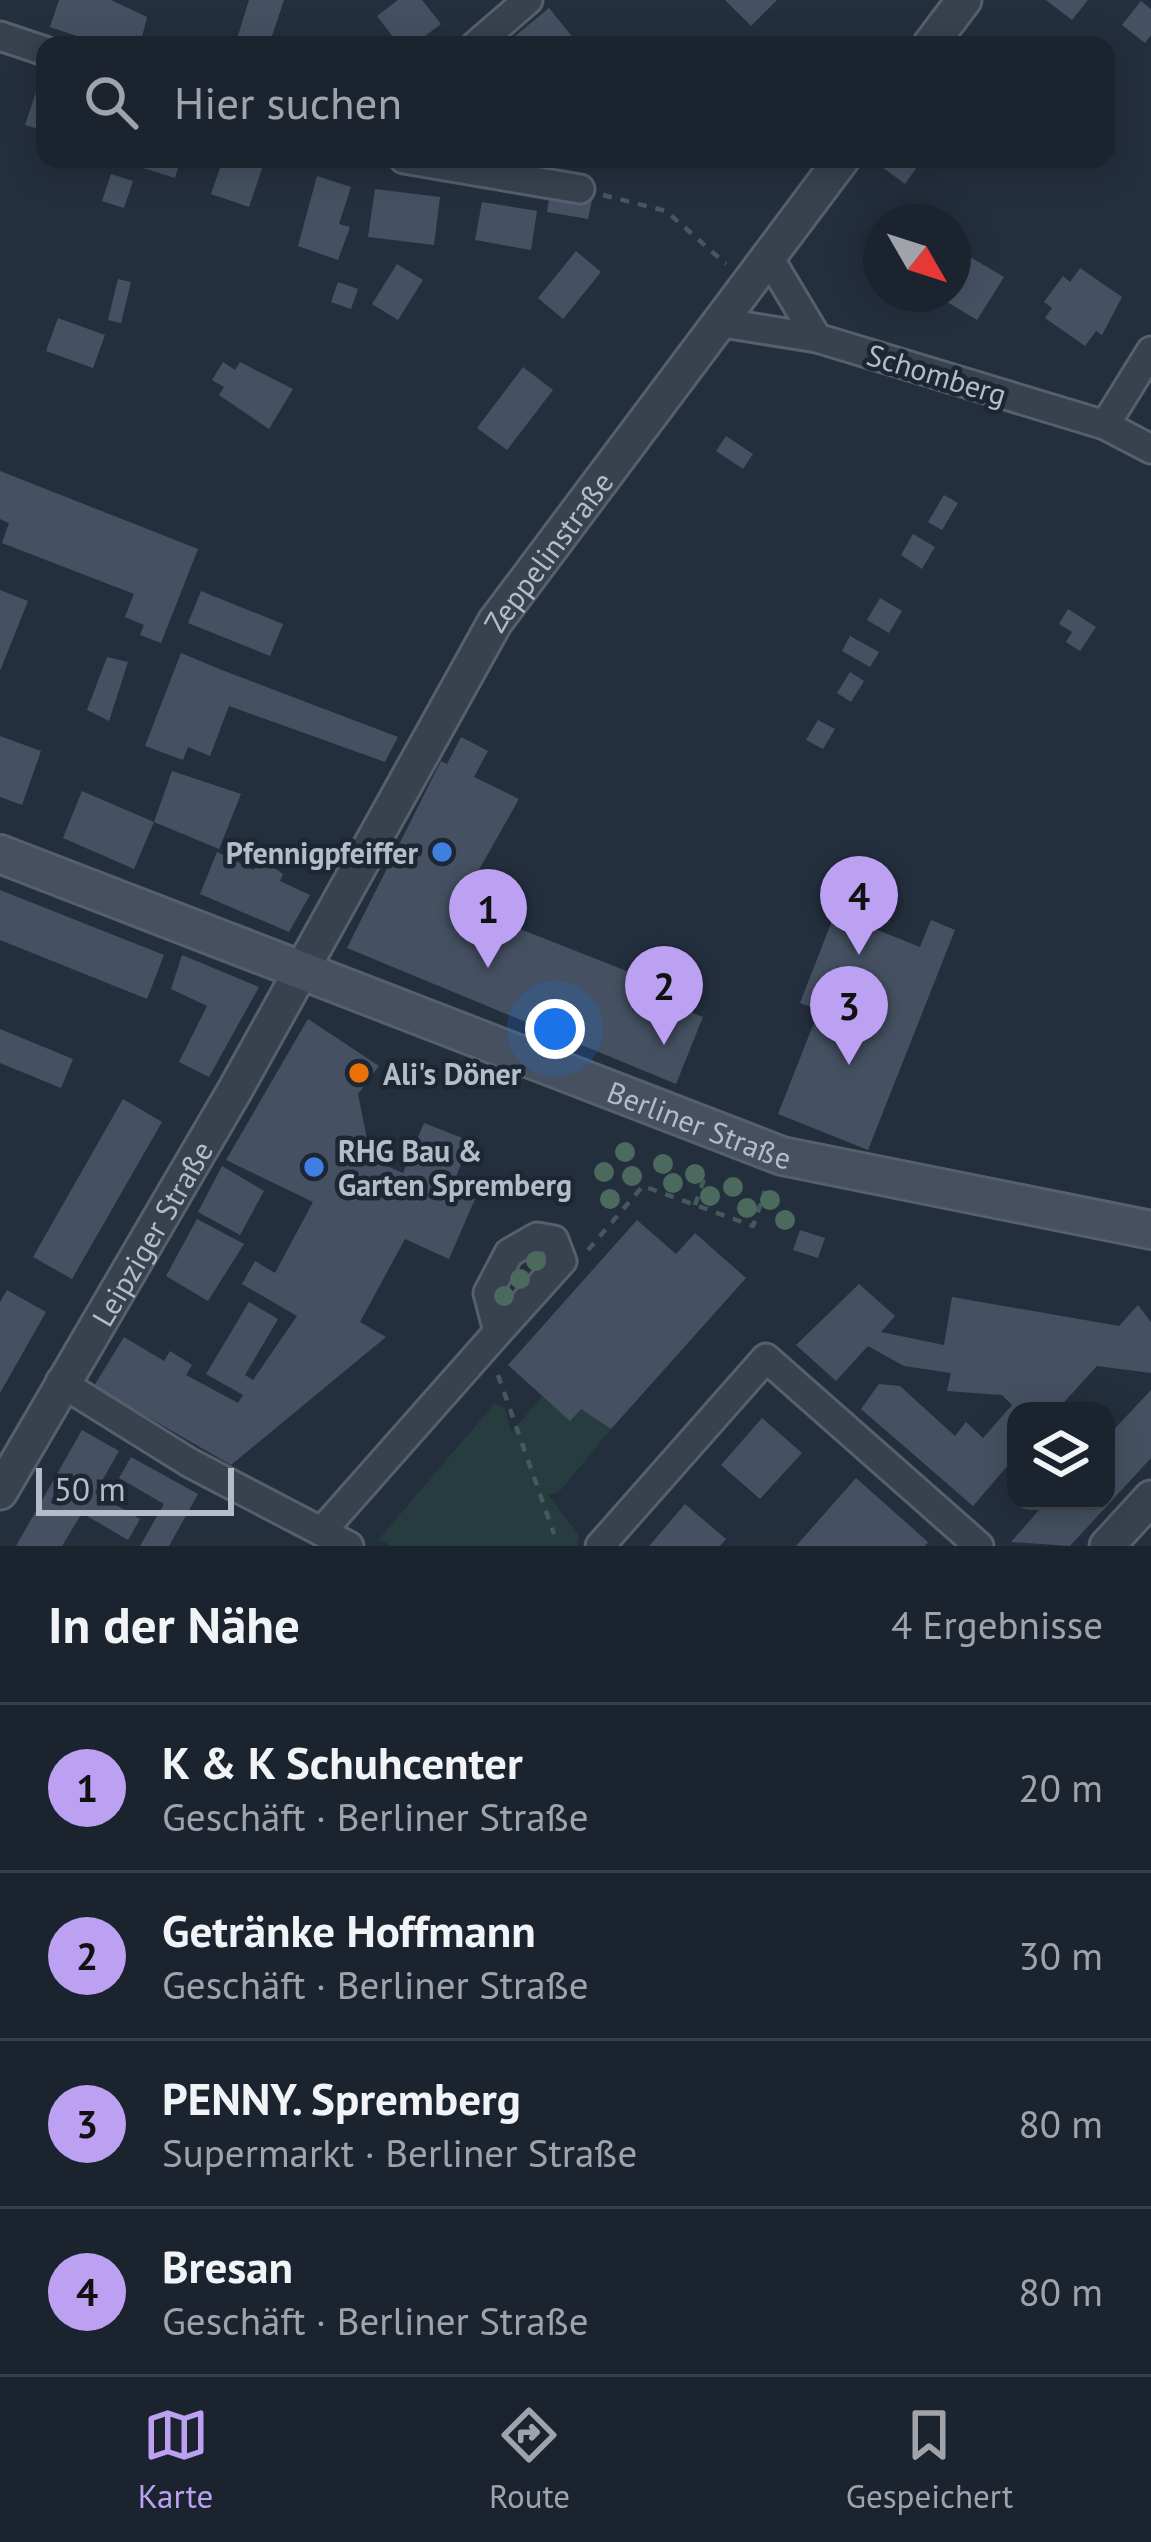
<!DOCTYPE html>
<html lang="de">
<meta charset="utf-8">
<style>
body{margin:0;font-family:"PT Sans",sans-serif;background:#282f3a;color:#f1f3f6}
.controls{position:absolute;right:36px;bottom:36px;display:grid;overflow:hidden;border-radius:24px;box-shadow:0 6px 30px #0003}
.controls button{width:108px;height:108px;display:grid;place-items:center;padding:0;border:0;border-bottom:3px solid #39404a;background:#1b232e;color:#f1f3f6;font:60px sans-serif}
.compass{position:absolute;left:863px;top:204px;width:108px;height:108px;border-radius:50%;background:#1b232e;box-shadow:0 6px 30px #0003;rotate:129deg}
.scale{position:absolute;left:36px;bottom:30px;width:198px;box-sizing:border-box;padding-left:12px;border:6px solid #b4bcc9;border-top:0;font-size:33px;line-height:42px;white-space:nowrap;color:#b4bcc9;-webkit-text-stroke:9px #1d2633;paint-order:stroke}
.you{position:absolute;left:555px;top:1029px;width:42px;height:42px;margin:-30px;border:9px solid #fff;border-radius:50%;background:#1a73e8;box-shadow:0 0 0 18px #1a73e833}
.badge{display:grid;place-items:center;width:78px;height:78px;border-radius:50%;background:#bca0f2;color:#111;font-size:39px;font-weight:700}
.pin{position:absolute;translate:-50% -99px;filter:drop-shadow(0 3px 6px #0008)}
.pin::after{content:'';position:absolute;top:63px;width:42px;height:36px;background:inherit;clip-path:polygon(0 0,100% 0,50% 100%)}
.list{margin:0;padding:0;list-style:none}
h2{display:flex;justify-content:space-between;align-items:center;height:156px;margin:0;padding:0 48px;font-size:51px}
h2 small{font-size:39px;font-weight:400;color:#a0a4aa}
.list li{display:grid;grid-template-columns:78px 1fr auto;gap:36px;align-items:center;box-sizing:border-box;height:168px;padding:0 48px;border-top:3px solid #39404a}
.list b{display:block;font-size:45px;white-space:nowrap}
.list p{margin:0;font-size:39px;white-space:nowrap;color:#a0a4aa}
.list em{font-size:39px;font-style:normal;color:#a0a4aa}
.icon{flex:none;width:66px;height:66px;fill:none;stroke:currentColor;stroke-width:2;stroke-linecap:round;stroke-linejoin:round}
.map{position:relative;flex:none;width:1151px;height:1546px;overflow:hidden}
.search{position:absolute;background:#1b232e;box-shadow:0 6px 30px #0003;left:36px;right:36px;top:36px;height:132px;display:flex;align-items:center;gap:30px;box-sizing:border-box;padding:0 42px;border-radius:24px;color:#a0a4aa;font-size:45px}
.sheet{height:828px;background:#1b232e}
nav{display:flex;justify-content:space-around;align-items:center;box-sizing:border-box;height:168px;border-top:3px solid #39404a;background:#1b232e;font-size:33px;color:#a0a4aa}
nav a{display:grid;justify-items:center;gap:6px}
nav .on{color:#bca0f2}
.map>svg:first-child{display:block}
.green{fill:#263c3f}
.building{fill:#455162}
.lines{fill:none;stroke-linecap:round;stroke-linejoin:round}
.minor-casing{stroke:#565f6c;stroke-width:33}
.tertiary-casing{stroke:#565f6c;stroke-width:39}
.secondary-casing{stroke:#565f6c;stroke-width:42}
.path{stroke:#44595c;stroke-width:4.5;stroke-dasharray:9 9;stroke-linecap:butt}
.minor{stroke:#38414e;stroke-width:27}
.tertiary{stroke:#38414e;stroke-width:33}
.secondary{stroke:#465061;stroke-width:36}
.tree{fill:#4b6a5d}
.shop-dot{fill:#3f7fe0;stroke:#1d2633;stroke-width:4.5}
.food-dot{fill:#e8710a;stroke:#1d2633;stroke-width:4.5}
.labels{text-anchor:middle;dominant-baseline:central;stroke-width:9;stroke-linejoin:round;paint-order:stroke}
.street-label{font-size:30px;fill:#b4bcc9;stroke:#1d2633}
.poi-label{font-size:30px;font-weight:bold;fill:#b4bcc9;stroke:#1d2633;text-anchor:start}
</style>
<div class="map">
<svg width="1151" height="1546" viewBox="0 0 1151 1546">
<rect width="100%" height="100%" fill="#242f3e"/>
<polygon class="green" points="543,1396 570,1420 581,1409 611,1429 559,1492 548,1495 579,1535 577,1546 391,1546 379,1539 495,1403 505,1408 511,1432"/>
<g class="building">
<polygon points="59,0 111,0 147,17 140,45 103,45 50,27"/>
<polygon points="249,0 284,0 269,45 235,45"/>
<polygon points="398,0 422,0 441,24 413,45 399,45 377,16"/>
<polygon points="725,0 777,0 751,26"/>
<polygon points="1046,0 1088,0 1072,20"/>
<polygon points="1141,1 1151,9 1151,35 1145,43 1122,25"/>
<polygon points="549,8 579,45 504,45"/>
<polygon points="39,83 45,85 45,131 25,125"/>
<polygon points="139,159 181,159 175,178 137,166"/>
<polygon points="223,159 265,160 249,207 211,194"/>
<polygon points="882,159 906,159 917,167 905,184 878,164"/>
<polygon points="111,174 133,181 124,208 102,201"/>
<polygon points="317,176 351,187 339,224 350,227 338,260 298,246"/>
<polygon points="551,188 593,195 588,219 547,212"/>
<polygon points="375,189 440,197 434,245 368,237"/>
<polygon points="482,202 537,211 531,250 475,240"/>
<polygon points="576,251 601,272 563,319 538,298"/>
<polygon points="965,254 1004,277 977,320 939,297 953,294 953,274"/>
<polygon points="397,264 423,280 398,320 372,304"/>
<polygon points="1080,268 1122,297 1102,335 1096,331 1085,346 1045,318 1052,308 1044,302 1063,276 1070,282"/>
<polygon points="118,279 131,282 121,323 108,320"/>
<polygon points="338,282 358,289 351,309 331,302"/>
<polygon points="58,318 105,335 93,368 46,351"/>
<polygon points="223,362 235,370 240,362 293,389 269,429 219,395 224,387 212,380"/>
<polygon points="523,367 553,390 507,450 477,428"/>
<polygon points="726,436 753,454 743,469 716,451"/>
<polygon points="0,471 198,549 161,643 140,635 144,625 125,617 134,594 2,543 9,523 0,519"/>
<polygon points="944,495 958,503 942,530 928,522"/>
<polygon points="913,534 935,547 922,569 901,555"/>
<polygon points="0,590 28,601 0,671"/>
<polygon points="201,591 283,624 270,656 188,623"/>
<polygon points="880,598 902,611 889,633 867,620"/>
<polygon points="1068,609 1096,627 1080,651 1066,642 1072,632 1059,624"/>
<polygon points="850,636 879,652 870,667 842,651"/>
<polygon points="181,653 222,670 398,737 385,762 229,706 210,756 188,747 183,760 145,746"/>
<polygon points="107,657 128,662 109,721 87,710"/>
<polygon points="850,672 864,681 851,702 837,693"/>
<polygon points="818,720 835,729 823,749 806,740"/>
<polygon points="0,736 41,751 22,805 0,797"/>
<polygon points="461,737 488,751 474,777 519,799 459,905 690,996 685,1010 703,1017 676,1084 347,948 441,761 447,764"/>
<polygon points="172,771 241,794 219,849 154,822 134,869 63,838 82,791 154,822"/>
<polygon points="217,852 254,870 260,858 283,874 280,881 310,895 289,932 200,894"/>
<polygon points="0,890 164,955 147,999 0,940"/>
<polygon points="835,913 920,947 931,920 955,930 868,1150 778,1114 819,1010 800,1003"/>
<polygon points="182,955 259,987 209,1077 179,1062 207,1006 171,989"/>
<polygon points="308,1019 379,1066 358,1094 371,1159 403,1173 424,1123 470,1141 451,1190 475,1199 449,1259 405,1239 360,1322 386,1337 231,1465 94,1386 124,1337 164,1361 170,1351 192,1365 186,1375 238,1403 243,1395 206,1374 249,1302 278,1319 245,1375 253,1380 297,1316 242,1284 255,1261 275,1273 313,1202 226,1160"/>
<polygon points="0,1029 73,1059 61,1088 0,1063"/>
<polygon points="123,1099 162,1122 72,1279 33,1257"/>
<polygon points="222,1166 264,1191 240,1235 198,1212"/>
<polygon points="197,1219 244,1244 208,1301 166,1276"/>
<polygon points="637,1220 676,1254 695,1233 746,1278 611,1429 581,1409 570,1421 508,1365"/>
<polygon points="800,1230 825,1238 818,1258 793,1250"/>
<polygon points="859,1284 895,1316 881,1332 944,1345 952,1297 1119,1326 1138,1305 1151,1322 1151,1373 1097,1366 1056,1411 1016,1411 1016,1456 973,1506 861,1409 879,1384 900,1386 955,1436 966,1422 983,1438 1012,1405 1002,1395 947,1391 951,1373 904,1366 868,1346 836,1381 796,1345"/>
<polygon points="7,1290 46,1312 0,1393 0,1302"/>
<polygon points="1151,1390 1151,1458 1070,1546 1011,1542 1047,1501 1106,1501 1106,1438"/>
<polygon points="762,1418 802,1453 760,1499 721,1465"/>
<polygon points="82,1430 119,1451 95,1493 140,1519 128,1540 82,1513 62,1546 16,1546"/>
<polygon points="131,1457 198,1494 169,1546 140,1546 164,1504 119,1478"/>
<polygon points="856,1478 928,1542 925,1546 796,1546"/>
<polygon points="685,1504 726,1539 720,1546 649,1546"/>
</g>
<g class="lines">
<defs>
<g id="minor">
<polyline points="0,36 45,51"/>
<polyline points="476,45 528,0"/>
<polyline points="404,159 580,189"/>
<polyline points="768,256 817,338"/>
<polyline points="717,322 817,338 1105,425 1151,449"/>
<polyline points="1105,425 1151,351"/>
<polyline points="60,1382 190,1463 349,1546"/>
<polyline points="322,1531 498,1332 488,1293 509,1253 537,1237 554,1240 562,1261 498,1332"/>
<polyline points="600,1546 766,1358 979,1546"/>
</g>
<g id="tertiary">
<polyline points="930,45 964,0"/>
<path id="s1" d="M0,1492L235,1090L495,622L842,159"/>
<polyline points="1107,1546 1151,1498"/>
</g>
<g id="secondary">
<path id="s2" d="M0,854L782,1156L1151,1230"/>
</g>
</defs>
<use href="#minor" class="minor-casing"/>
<use href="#tertiary" class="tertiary-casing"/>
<use href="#secondary" class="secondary-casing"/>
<g class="path">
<polyline points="603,195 666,211 726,264"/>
<polyline points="695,1205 707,1171"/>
<polyline points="588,1250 643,1186 753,1226 765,1191"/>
<polyline points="498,1375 554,1534"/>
</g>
<use href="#minor" class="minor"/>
<use href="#tertiary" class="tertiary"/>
<use href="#secondary" class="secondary"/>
</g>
<g class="tree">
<circle cx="625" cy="1152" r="10"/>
<circle cx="663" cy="1164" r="10"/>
<circle cx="604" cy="1172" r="10"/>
<circle cx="695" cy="1174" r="10"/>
<circle cx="632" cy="1176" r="10"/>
<circle cx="673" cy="1183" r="10"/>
<circle cx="733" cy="1187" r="10"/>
<circle cx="710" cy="1196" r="10"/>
<circle cx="610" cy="1199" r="10"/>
<circle cx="770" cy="1200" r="10"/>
<circle cx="747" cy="1208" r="10"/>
<circle cx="785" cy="1220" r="10"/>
<circle cx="536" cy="1261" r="10"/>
<circle cx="520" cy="1279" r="10"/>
<circle cx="504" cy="1296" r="10"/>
</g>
<g class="shop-dot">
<circle cx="442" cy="852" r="12"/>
<circle cx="314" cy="1167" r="12"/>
</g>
<circle class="food-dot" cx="359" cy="1073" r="12"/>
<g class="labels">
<g class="street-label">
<text transform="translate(937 374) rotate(17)">Schomberg</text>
<text stroke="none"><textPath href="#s1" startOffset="1089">Zeppelinstraße</textPath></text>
<text stroke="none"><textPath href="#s2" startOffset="750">Berliner Straße</textPath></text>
<text stroke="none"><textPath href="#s1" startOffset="300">Leipziger Straße</textPath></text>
</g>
<g class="poi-label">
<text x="418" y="852" text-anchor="end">Pfennigpfeiffer</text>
<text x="383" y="1073">Ali's Döner</text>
<text x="338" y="1150">RHG Bau &amp;<tspan x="338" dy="34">Garten Spremberg</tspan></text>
</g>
</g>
</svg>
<div class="controls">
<button><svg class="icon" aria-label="layers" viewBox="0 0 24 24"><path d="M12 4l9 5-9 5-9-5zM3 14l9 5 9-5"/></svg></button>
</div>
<svg class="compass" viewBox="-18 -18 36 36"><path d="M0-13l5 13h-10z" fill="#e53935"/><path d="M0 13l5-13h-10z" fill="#a0a4aa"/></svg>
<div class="scale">50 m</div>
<div class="you"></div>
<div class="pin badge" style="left:488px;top:968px">1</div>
<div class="pin badge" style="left:664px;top:1045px">2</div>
<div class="pin badge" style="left:849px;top:1065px">3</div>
<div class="pin badge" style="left:859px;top:955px">4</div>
<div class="search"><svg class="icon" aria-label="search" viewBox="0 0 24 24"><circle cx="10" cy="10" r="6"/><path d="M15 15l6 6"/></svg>Hier suchen</div>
</div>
<section class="sheet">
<h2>In der Nähe<small>4 Ergebnisse</small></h2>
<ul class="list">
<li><span class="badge">1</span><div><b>K &amp; K Schuhcenter</b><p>Geschäft · Berliner Straße</p></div><em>20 m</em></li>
<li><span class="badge">2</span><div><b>Getränke Hoffmann</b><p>Geschäft · Berliner Straße</p></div><em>30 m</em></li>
<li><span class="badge">3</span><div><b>PENNY. Spremberg</b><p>Supermarkt · Berliner Straße</p></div><em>80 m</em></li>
<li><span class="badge">4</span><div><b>Bresan</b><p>Geschäft · Berliner Straße</p></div><em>80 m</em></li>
</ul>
</section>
<nav>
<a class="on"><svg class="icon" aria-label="map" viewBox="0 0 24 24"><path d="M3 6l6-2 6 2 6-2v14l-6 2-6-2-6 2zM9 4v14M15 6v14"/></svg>Karte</a>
<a><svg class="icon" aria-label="directions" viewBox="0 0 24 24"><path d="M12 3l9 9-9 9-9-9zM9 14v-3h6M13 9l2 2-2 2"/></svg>Route</a>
<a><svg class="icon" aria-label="saved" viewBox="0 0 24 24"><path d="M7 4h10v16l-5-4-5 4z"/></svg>Gespeichert</a>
</nav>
